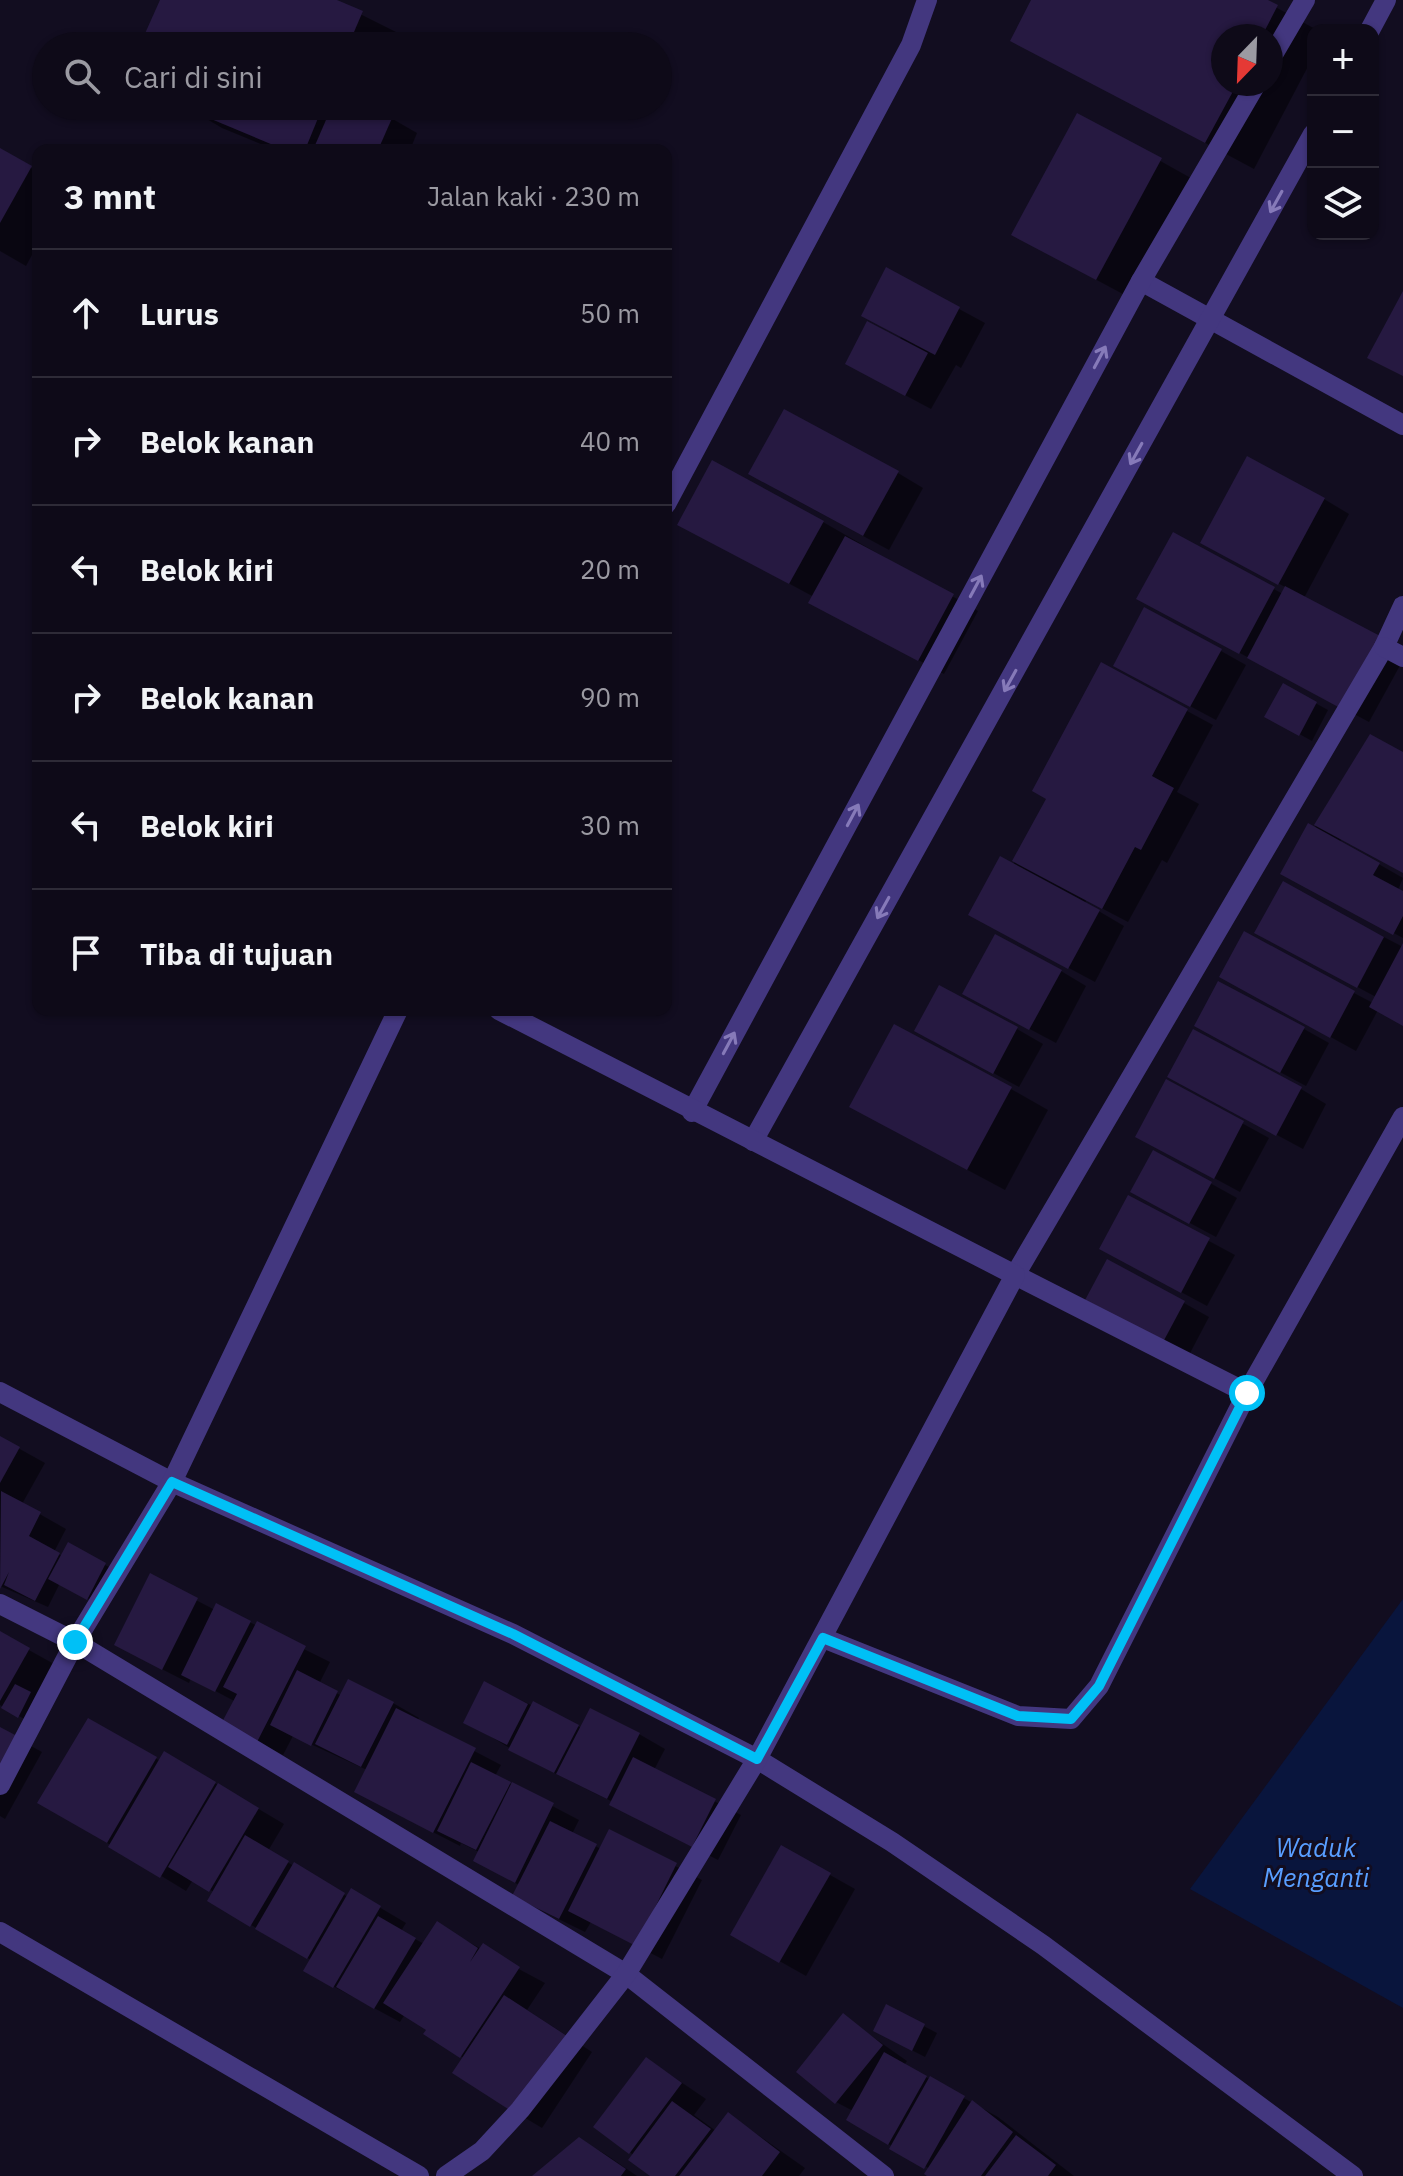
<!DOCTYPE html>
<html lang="id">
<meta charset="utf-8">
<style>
body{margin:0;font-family:"IBM Plex Sans",sans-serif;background:#171321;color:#f1f3f6}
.controls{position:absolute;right:24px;top:24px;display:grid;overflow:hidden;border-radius:16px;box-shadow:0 2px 6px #0004}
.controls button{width:72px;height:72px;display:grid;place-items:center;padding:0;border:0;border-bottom:2px solid #2e2b37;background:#0e0a18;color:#f1f3f6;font:40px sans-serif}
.compass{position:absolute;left:1211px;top:24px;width:72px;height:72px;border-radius:50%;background:#0e0a18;box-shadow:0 2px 6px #0004;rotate:203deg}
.stop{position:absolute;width:24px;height:24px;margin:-18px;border:6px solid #00c0f6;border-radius:50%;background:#fff}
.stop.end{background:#00c0f6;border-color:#fff;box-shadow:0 2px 8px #0008}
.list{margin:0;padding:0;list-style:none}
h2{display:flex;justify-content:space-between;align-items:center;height:104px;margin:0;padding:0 32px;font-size:34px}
h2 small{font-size:26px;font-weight:400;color:#9b9aa2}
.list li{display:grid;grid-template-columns:52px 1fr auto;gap:24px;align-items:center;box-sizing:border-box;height:128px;padding:0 32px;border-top:2px solid #2e2b37}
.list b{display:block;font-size:30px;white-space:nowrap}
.list em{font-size:26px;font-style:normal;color:#9b9aa2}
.icon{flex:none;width:44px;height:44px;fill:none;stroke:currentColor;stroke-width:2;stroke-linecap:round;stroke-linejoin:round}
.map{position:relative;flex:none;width:1403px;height:2176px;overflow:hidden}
.search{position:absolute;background:#0e0a18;box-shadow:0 2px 6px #0004;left:32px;top:32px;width:640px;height:88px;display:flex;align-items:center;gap:20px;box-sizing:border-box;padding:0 28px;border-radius:44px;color:#9b9aa2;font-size:30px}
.panel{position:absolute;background:#0e0a18;box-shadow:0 2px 6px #0004;left:32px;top:144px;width:640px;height:872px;border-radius:16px}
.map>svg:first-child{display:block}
.water{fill:#09153d}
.shadow{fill:#0007;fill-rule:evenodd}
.building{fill:#261941}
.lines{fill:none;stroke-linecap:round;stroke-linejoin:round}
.minor{stroke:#43377f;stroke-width:20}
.oneway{stroke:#867ab9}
.route{stroke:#00c0f6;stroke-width:10}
.labels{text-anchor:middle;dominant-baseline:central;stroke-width:6;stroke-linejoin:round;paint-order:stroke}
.water-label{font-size:26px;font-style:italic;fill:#599eff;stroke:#120d20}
</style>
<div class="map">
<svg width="1403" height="2176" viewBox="0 0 1403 2176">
<rect width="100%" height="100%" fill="#120d20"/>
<polygon class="water" points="1403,1599 1403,2008 1190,1889"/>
<g class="shadow">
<polygon points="161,0 332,0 400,34 395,46 160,46 146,38"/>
<path d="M1034,0H1263L1317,30H1313V57L1254,169L1013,40ZM1223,36H1271V84H1223Z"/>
<polygon points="185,106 370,106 417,133 410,150 275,150 222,128"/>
<polygon points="1078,115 1198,182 1134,300 1052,256"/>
<polygon points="0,150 38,172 38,244 26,266 0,251"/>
<polygon points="887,270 985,323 961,368 956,365 931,409 873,378 901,337 863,315"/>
<polygon points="898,473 923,488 889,550 776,489"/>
<polygon points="1324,499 1349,514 1304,598 1403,660 1369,722 1165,613 1173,535 1283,594 1287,588 1228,557"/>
<polygon points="823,522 978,611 944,674 837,616 814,597 706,539"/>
<polygon points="1221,651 1246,665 1216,720 1141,680"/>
<polygon points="1102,665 1213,725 1177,792 1199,804 1167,863 1162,860 1128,922 1086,900 1085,903 1124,926 1095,982 996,929 1013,865 1049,798"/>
<polygon points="1284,686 1328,710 1312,741 1267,716"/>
<polygon points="1371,737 1403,754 1403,871 1341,839 1340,842 1403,878 1398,890 1403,893 1403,938 1309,888 1314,829"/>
<polygon points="1283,884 1403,947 1403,1023 1378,1010 1356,1051 1247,991 1354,993 1373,1003 1376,997 1283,947"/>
<polygon points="1061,971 1086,986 1056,1043 990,1008"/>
<polygon points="1017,1029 1043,1044 1019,1087 942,1045"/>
<polygon points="1304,1029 1329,1043 1306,1086 1222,1041"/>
<polygon points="1167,1082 1269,1138 1240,1192 1164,1151"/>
<polygon points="1011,1089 1048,1110 1005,1190 889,1128"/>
<polygon points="1301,1089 1326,1104 1303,1149 1195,1091"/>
<polygon points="1154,1152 1237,1198 1216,1237 1158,1206"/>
<polygon points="1129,1198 1235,1255 1207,1306 1127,1263"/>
<polygon points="1184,1303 1209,1317 1188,1357 1113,1316"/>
<polygon points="0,1438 45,1463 22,1504 66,1529 54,1552 62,1556 68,1545 118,1572 100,1605 60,1583 48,1607 0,1586"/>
<polygon points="150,1576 215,1610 217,1606 330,1662 319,1684 342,1696 393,1703 419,1718 417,1721 501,1765 495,1776 579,1820 572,1834 601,1849 610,1832 702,1880 662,1959 591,1922 585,1932 540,1910 519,1885 501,1875 479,1852 461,1843 460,1846 382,1806 367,1770 293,1736 283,1755 250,1738 236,1702 191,1678 189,1683 142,1659"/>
<polygon points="0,1634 54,1664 31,1723 0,1705"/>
<polygon points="485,1684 582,1728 639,1734 665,1749 654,1770 741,1815 718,1860 637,1819 613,1802 536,1764 478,1729"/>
<polygon points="89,1720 160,1761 165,1754 284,1824 268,1851 348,1897 352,1891 406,1923 401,1931 424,1944 463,1939 545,1983 527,2010 592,2052 542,2128 517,2113 464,2058 426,2033 429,2029 405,2014 400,2022 331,1985 311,1960 210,1901 214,1892 193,1880 186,1891 40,1802"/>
<polygon points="0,1729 42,1752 5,1819 0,1816"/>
<polygon points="782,1848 855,1889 806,1976 733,1935"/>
<polygon points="887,2007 937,2033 925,2057 888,2038"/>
<polygon points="843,2016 907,2061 904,2065 998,2117 1074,2176 930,2176 930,2169 848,2120 853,2111 836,2102"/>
<polygon points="647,2059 706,2099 694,2115 716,2131 728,2114 805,2168 799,2176 653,2176 630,2152"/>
<polygon points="579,2139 605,2154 637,2176 535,2176"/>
</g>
<g class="building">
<polygon points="160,0 337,0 363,11 348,46 161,46 143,38"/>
<polygon points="1031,0 1268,0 1278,5 1262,36 1223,36 1223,84 1237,84 1205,143 1010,41"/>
<polygon points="180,106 323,106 305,150 285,150"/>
<polygon points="332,106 369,106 393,116 378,150 313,150"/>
<polygon points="1077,113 1162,158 1096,280 1011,235"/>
<polygon points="0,148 32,166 0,223"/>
<polygon points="886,267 960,307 935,355 861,316"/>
<polygon points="1403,291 1403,376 1367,358"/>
<polygon points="867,321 928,353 905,396 845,364"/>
<polygon points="784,409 899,471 863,536 748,474"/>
<polygon points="1247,456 1325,498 1278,585 1200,543"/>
<polygon points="712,460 824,521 789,584 677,525"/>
<polygon points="1173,532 1275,587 1239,654 1136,599"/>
<polygon points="845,536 954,594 918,661 808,603"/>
<polygon points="1285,586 1382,637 1342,709 1247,658"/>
<polygon points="1144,607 1222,649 1190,707 1113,666"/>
<polygon points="1101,662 1188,709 1152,776 1174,788 1141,850 1135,847 1102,909 1012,861 1046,799 1032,791"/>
<polygon points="1283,683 1317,702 1299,736 1264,717"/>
<polygon points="1370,734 1403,752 1403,873 1314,825"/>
<polygon points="1308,823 1380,863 1373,875 1403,891 1403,916 1393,935 1280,874"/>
<polygon points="1000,856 1100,910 1068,969 968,915"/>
<polygon points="1283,881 1384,937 1357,988 1254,933"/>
<polygon points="1244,931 1355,991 1330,1038 1219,977"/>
<polygon points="995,934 1062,970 1029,1030 962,994"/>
<polygon points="1403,943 1403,1026 1369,1007"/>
<polygon points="1218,981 1305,1027 1280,1073 1194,1026"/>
<polygon points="939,985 1018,1027 993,1074 914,1031"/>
<polygon points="894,1024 1012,1087 967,1170 849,1107"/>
<polygon points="1193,1029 1302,1087 1276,1136 1167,1077"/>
<polygon points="1166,1079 1244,1121 1214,1179 1135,1137"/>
<polygon points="1153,1150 1212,1182 1189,1224 1130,1192"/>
<polygon points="1128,1195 1210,1238 1181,1293 1099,1249"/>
<polygon points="1107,1259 1185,1301 1162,1344 1084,1302"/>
<polygon points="0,1436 20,1447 0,1483"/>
<polygon points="1,1491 41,1512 29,1536 60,1553 35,1601 4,1585 9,1572 0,1589"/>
<polygon points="68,1542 106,1563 87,1600 48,1579"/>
<polygon points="150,1573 198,1598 162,1670 114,1645"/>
<polygon points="216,1603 251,1621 215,1692 181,1675"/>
<polygon points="257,1621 306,1646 257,1742 221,1724 237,1694 223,1687"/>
<polygon points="0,1631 30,1648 0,1701"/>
<polygon points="297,1670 338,1691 311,1746 270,1725"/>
<polygon points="348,1679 394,1702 361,1767 315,1744"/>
<polygon points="484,1681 528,1704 507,1745 463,1723"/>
<polygon points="15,1684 31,1692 18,1718 1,1708"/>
<polygon points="533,1701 579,1725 554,1773 508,1750"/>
<polygon points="396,1708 476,1748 433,1833 354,1792"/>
<polygon points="590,1708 640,1733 607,1799 556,1774"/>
<polygon points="88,1718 157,1757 107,1843 37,1803"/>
<polygon points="0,1727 17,1736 0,1767"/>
<polygon points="164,1751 216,1782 160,1878 108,1847"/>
<polygon points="633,1757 716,1799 692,1847 609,1805"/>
<polygon points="471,1762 511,1782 476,1850 437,1831"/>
<polygon points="512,1782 554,1803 515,1883 473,1861"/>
<polygon points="218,1783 259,1808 209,1892 168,1867"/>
<polygon points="550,1821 597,1844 559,1919 512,1896"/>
<polygon points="609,1829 677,1863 636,1946 568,1911"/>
<polygon points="245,1835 289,1861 250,1927 207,1901"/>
<polygon points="781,1845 831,1873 779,1963 730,1935"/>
<polygon points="294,1862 345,1893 307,1959 255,1929"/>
<polygon points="351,1888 381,1906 333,1988 303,1971"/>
<polygon points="378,1916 416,1938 374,2009 336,1987"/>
<polygon points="437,1921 478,1948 470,1962 483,1943 520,1967 460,2058 423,2034 426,2030 383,2003"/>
<polygon points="504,1995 567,2036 516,2114 452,2073"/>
<polygon points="886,2004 925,2024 912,2051 873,2031"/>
<polygon points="843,2013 883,2045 835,2104 796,2072"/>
<polygon points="884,2052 927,2076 888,2145 846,2120"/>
<polygon points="646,2057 682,2083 629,2154 593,2127"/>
<polygon points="930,2076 965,2096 924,2169 889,2149"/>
<polygon points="972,2100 1013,2132 981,2176 927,2176 924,2174"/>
<polygon points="672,2101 711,2129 675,2176 650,2176 628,2160"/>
<polygon points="728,2112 780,2152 762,2176 679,2176"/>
<polygon points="1016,2135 1056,2165 1048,2176 985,2176"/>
<polygon points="579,2137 626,2169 621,2176 532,2176"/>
</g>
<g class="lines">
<g class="minor">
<polyline points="1370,30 1386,0"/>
<polyline points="1271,58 1305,0"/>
<polyline points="1141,281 1403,425"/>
<polyline points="666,504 911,45 927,0"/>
<polyline points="1403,606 1384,647 1015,1275 1247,1393 1403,1117"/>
<polyline points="1384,647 1403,657"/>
<polyline points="692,1112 1141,281 1256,84"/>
<polyline points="753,1141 1313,134"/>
<polyline points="0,1392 172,1482 513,1634 757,1759 892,1842 1043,1945 1353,2176"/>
<polyline points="0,1604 75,1642 626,1974 884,2176"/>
<polyline points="823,1638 1018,1716 1071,1719 1099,1686 1247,1393"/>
<polyline points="0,1785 75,1642 172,1482 398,1010"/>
<polyline points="0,1932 419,2176"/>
<polyline points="446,2176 482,2151 520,2110 626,1974 757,1759 1015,1275 499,1010"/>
</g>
</g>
<defs><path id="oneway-shaft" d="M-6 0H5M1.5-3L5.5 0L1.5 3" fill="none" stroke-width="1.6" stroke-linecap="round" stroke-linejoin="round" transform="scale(2)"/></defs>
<g class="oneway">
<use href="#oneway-shaft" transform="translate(1276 202) rotate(119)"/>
<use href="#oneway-shaft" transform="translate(1100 357) rotate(-62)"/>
<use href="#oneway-shaft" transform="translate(1136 454) rotate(119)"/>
<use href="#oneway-shaft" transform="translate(976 586) rotate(-62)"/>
<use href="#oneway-shaft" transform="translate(1010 681) rotate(119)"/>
<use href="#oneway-shaft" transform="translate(853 815) rotate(-62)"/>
<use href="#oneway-shaft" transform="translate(883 908) rotate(119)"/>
<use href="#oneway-shaft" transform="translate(729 1043) rotate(-62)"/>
</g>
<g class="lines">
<polyline class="route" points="75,1642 172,1482 513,1634 757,1759 823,1638 1018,1716 1071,1719 1099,1686 1247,1393"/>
</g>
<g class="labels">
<g class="water-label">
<text x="1316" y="1847">Waduk<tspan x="1316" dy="30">Menganti</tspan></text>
</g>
</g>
</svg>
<div class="controls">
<button>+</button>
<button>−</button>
<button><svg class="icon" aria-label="layers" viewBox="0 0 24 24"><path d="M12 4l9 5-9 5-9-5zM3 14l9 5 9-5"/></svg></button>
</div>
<svg class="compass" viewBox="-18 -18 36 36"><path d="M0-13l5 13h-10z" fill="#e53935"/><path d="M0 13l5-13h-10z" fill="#9b9aa2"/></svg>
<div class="stop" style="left:1247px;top:1393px"></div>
<div class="stop end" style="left:75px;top:1642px"></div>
<div class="search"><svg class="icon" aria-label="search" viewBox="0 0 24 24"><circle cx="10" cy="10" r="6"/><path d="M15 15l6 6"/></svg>Cari di sini</div>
<section class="panel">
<h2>3 mnt<small>Jalan kaki · 230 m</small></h2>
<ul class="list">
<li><svg class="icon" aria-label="ahead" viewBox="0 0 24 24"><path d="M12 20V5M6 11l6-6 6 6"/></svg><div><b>Lurus</b></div><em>50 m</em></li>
<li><svg class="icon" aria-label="right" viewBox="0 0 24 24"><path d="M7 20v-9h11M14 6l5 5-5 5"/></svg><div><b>Belok kanan</b></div><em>40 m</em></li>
<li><svg class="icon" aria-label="left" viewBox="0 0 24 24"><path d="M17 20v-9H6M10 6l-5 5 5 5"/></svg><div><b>Belok kiri</b></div><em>20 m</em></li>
<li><svg class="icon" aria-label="right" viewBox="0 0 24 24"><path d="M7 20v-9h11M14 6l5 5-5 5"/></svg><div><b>Belok kanan</b></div><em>90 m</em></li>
<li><svg class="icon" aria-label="left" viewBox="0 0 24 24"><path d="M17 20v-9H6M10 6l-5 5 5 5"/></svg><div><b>Belok kiri</b></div><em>30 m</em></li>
<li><svg class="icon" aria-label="arrive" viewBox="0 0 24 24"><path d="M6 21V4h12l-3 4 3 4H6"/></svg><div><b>Tiba di tujuan</b></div></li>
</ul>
</section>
</div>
